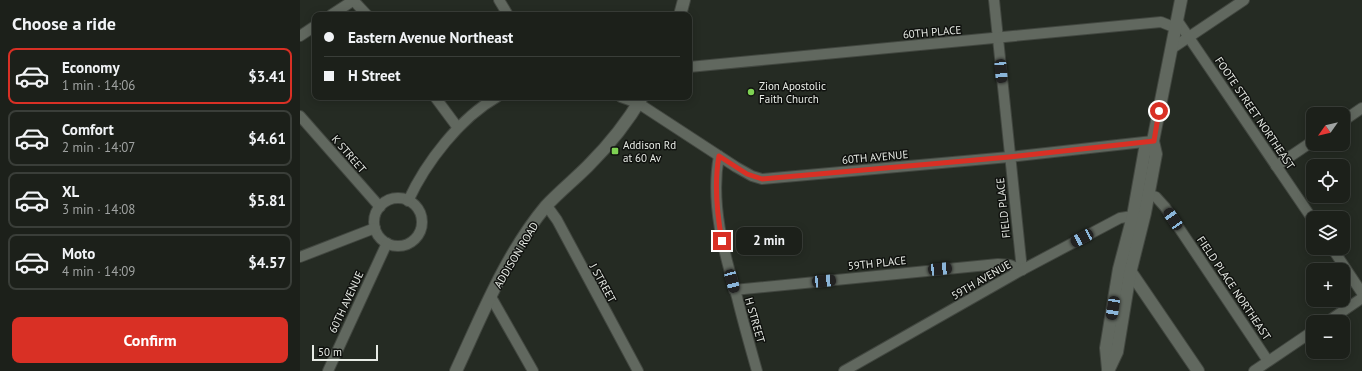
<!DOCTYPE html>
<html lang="en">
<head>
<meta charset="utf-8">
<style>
	body { margin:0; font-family:"PT Sans",sans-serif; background:#292d27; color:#f1f3f6; height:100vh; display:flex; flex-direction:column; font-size:15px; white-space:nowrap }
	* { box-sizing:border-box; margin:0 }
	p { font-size:13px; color:#a0a3a2 }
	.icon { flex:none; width:22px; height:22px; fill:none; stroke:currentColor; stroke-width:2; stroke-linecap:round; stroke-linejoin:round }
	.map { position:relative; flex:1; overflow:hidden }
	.panel { display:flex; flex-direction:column; background:#1c201a; width:300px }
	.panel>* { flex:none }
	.hud { position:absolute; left:12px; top:12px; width:380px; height:88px; border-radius:8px; box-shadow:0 2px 10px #0003,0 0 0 1px #3a3e39; display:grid; align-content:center; height:88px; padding:0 12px; background:#1c201a }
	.needle { width:26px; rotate:236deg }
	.tools { position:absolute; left:1006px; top:107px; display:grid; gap:8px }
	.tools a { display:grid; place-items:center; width:44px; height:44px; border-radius:8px; background:#1c201a; box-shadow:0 2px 10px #0003,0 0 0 1px #3a3e39; font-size:20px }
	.scale { position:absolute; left:12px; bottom:10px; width:66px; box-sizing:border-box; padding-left:4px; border:2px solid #e7ebe5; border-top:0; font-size:11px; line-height:14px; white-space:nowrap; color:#e7ebe5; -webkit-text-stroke:3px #10120f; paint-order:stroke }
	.end { position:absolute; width:18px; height:18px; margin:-9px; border:5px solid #d93025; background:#fff; box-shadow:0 0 0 2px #fff }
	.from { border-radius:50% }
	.bubble { position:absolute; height:28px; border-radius:8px; background:#1c201a; box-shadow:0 2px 10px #0003,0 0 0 1px #3a3e39; font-size:13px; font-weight:700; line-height:28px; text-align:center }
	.car { position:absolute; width:12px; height:24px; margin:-12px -6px; border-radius:5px; box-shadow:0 0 3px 1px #0007; background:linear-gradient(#222 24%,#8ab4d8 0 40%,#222 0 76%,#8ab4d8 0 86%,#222 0) }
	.hud b { display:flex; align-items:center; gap:14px; height:38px; font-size:15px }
	.hud b+b { border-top:1px solid #3a3e39 }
	.hud i { width:10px; height:10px; background:#f1f3f6 }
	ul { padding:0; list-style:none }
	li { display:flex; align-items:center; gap:12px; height:56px; margin:0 8px 6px; padding:0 4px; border:2px solid #3a3e39; border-radius:8px }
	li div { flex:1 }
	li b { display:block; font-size:15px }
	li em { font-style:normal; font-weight:700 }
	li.active { border-color:#d93025 }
	li>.icon { width:36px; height:36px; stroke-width:1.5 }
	h2 { padding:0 12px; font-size:18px; line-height:48px }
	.action { display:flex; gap:8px; margin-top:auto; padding:8px 12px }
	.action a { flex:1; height:46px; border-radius:8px; background:#d93025; color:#fff; font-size:16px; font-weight:700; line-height:46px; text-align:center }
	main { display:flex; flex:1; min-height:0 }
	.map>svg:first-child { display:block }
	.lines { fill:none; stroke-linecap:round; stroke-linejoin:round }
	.street-casing { stroke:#424740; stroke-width:12 }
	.secondary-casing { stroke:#424740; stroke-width:14 }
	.street { stroke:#61685f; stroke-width:10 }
	.secondary { stroke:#61685f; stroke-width:12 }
	.route { stroke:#d93025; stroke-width:5 }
	.poi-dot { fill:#7ed153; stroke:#10120f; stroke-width:1.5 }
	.labels { text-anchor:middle; stroke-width:3; stroke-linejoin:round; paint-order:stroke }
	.street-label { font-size:11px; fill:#e7ebe5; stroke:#10120f }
	.poi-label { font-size:11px; fill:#e7ebe5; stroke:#10120f; text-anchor:start }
</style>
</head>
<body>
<main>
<section class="panel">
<h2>Choose a ride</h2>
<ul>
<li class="active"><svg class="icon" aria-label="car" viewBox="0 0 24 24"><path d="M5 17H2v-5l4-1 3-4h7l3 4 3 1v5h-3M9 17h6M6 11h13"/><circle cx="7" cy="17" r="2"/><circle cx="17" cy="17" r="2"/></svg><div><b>Economy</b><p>1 min · 14:06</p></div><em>$3.41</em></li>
<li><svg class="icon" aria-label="car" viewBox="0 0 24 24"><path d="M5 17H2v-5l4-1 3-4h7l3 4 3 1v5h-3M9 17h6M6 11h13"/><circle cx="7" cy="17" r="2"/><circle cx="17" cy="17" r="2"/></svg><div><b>Comfort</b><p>2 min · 14:07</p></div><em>$4.61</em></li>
<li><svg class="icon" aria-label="car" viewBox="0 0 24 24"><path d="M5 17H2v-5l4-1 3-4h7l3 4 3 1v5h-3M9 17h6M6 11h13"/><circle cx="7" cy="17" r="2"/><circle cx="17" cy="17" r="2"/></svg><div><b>XL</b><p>3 min · 14:08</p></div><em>$5.81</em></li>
<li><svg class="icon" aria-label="car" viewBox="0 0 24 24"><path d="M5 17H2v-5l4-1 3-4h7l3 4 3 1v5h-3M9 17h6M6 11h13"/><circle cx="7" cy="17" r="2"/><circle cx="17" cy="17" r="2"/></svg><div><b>Moto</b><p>4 min · 14:09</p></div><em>$4.57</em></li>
</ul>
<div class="action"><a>Confirm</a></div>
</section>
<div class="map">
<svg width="1062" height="371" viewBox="0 0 1062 371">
	<rect width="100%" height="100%" fill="#252b23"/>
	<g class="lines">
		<defs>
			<g id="street">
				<path d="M 53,0 L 67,15"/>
				<path d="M 199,0 L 208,15"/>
				<path d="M 694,0 L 722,270"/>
				<path d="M 31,15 L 54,0"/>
				<path d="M 877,20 L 1013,220"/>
				<path d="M 0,36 L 15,26"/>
				<path d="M 871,49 L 944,0"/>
				<path d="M 389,67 L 861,22 L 876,28"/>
				<path d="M 135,97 L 158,128"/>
				<path d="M 321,97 L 338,103 L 436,167 L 452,176 L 462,179 L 709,157 L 853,141"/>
				<path d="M 0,116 L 80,207"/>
				<path d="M 1043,121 L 1062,108"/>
				<path d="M 419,156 C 410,203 424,253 437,297 C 443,322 450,346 457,371"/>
				<path d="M 976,166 L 1013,141"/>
				<path d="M 848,194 L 856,197 L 865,207 L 968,361"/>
				<circle cx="98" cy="222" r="24"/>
				<path d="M 108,201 C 126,162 160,118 197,97"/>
				<path d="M 247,206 L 257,220 L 338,371"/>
				<path d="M 1032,248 L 1062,293"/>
				<path d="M 0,257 L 75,228"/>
				<path d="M 434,290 L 698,264 L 710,265 L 722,270"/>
				<path d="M 191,297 L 233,371"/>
				<path d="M 1027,322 L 1062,298"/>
				<path d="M 28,371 L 87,243"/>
				<path d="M 544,371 L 718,272 L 820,218 L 833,216"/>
				<path d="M 954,371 L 1013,331"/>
			</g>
			<g id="secondary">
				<path d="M 380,15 L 384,0"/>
				<path d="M 825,271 L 832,274 L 898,371"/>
				<path d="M 808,369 L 806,348 L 819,269 L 833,216 L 845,149 L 853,141"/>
				<path d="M 156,371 C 182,315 206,254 246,206 C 259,192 274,180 288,166 C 308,146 327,123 342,97"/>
				<path d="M 808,371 L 817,352 L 830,273 L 845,213 L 856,154 L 853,141 L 881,0"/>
			</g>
		</defs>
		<use href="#street" class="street-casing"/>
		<use href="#secondary" class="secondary-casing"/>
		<use href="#street" class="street"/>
		<use href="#secondary" class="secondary"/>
	</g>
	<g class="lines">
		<path class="route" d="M 422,241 C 417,214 414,183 419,156 L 447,174 L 462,179 L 709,157 L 854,141 L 859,111"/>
	</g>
	<g class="poi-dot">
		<circle cx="451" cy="92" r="4"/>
		<rect x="311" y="147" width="8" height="8" rx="2"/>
	</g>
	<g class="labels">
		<g class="street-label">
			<text transform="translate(632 32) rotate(-5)" y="4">60TH PLACE</text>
			<text transform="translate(955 113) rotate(56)" y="4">FOOTE STREET NORTHEAST</text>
			<text transform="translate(49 154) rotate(49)" y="4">K STREET</text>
			<text transform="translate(575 157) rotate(-5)" y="4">60TH AVENUE</text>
			<text transform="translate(703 208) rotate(-96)" y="4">FIELD PLACE</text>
			<text transform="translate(216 255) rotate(-59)" y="4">ADDISON ROAD</text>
			<text transform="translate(577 263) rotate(-6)" y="4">59TH PLACE</text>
			<text transform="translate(681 280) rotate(-30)" y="4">59TH AVENUE</text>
			<text transform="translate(303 283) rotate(61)" y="4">J STREET</text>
			<text transform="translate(934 288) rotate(56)" y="4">FIELD PLACE NORTHEAST</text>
			<text transform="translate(46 302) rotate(-65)" y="4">60TH AVENUE</text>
			<text transform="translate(455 320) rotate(74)" y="4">H STREET</text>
		</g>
		<g class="poi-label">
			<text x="459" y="90">Zion Apostolic<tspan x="459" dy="13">Faith Church</tspan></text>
			<text x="323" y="149">Addison Rd<tspan x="323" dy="13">at 60 Av</tspan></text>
		</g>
	</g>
</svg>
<div class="tools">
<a><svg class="needle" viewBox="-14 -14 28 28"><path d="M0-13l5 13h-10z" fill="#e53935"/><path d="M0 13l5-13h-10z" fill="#a0a3a2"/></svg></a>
<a><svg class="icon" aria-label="locate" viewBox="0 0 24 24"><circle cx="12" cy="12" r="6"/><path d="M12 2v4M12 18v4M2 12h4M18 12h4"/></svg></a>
<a><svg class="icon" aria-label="layers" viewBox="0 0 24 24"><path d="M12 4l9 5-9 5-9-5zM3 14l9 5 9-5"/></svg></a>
<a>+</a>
<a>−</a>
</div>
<div class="scale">50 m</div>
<i class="end from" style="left:859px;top:111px"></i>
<i class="end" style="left:422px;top:241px"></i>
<div class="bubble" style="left:436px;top:227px;width:66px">2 min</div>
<i class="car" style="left:701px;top:71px;rotate:175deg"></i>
<i class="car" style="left:873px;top:219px;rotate:326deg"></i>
<i class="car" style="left:782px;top:238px;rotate:242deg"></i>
<i class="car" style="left:640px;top:269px;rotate:84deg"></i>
<i class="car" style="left:432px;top:281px;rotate:165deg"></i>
<i class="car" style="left:524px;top:281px;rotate:85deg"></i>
<i class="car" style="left:813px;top:308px;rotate:189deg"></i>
<div class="hud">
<b><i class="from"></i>Eastern Avenue Northeast</b>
<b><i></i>H Street</b>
</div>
</div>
</main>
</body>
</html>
